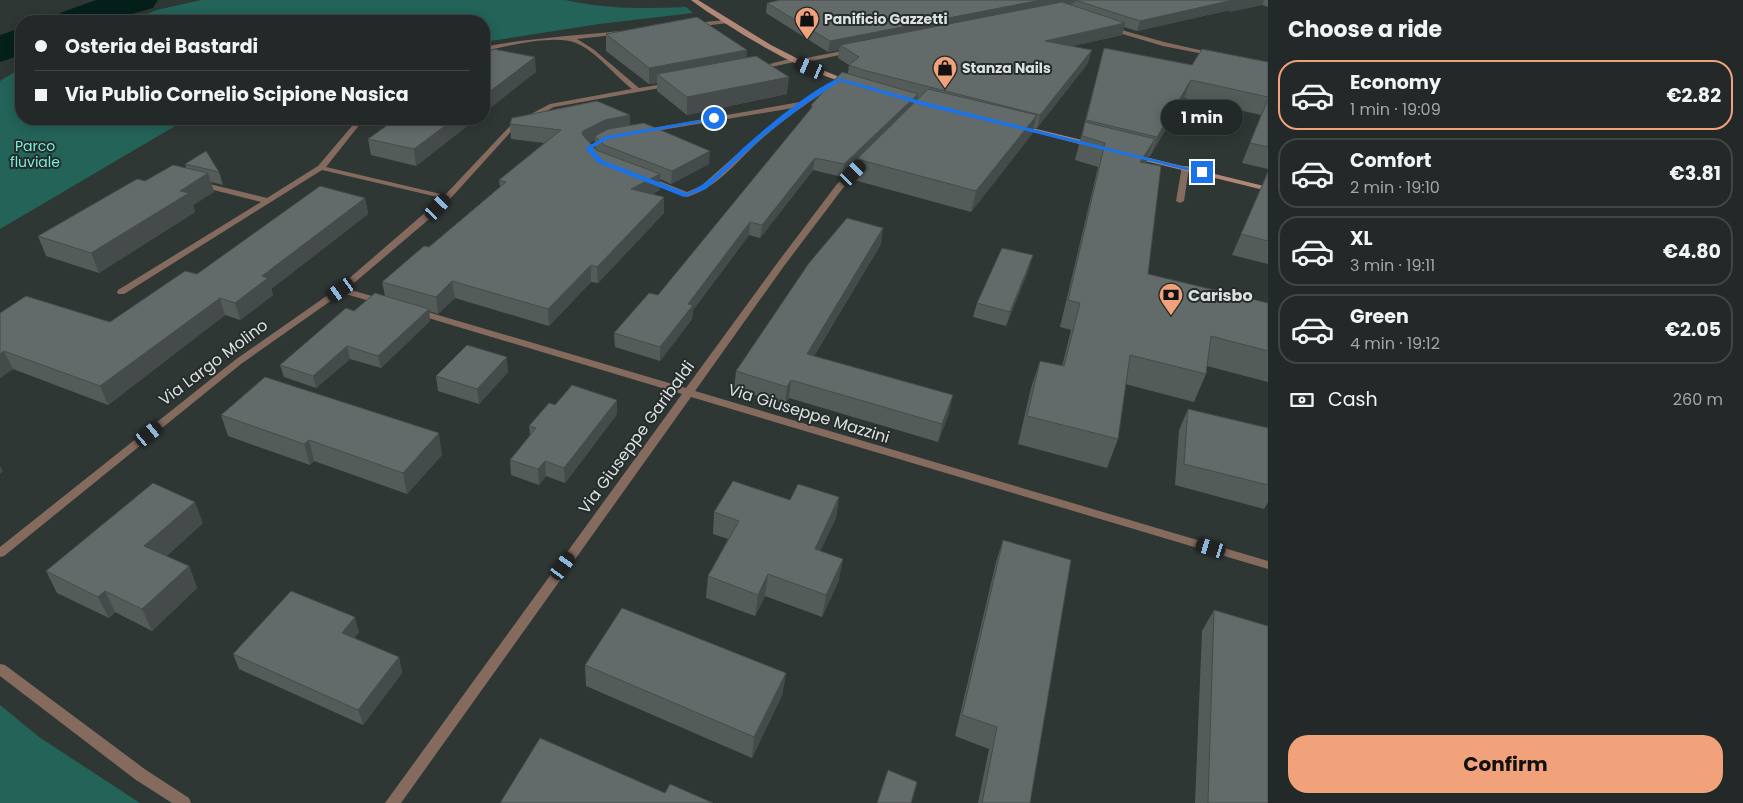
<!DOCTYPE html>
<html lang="en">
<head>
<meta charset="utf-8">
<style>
	body { margin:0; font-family:Poppins,sans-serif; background:#2f3534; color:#f1f3f6; height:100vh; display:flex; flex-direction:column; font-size:19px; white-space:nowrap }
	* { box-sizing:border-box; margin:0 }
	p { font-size:16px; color:#a3a6a8 }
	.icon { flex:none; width:28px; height:28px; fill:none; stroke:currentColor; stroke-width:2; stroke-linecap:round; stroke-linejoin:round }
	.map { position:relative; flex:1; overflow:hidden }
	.panel { display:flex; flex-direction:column; background:#232928; width:475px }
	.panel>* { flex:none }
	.guide { position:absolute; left:15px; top:15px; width:475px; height:110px; border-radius:20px; box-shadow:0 2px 12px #0003,0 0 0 1px #404545; display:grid; align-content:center; height:110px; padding:0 20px; background:#232928 }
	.end { position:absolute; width:22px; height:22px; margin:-11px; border:6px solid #1a73e8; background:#fff; box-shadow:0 0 0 2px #fff }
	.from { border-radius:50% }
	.bubble { position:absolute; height:35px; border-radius:18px; background:#232928; box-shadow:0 2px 12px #0003,0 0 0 1px #404545; font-size:16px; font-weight:700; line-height:35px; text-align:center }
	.car { position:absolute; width:15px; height:30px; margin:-15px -8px; border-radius:6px; box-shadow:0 0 4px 1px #0007; background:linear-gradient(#222 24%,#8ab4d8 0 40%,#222 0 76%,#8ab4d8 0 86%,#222 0) }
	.guide b { display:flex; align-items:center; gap:18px; height:48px; font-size:19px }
	.guide b+b { border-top:1px solid #404545 }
	.guide i { width:12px; height:12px; background:#f1f3f6 }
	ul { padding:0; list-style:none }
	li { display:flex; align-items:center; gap:15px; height:70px; margin:0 10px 8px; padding:0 10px; border:2px solid #404545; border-radius:20px }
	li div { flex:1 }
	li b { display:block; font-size:19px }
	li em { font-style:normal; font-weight:700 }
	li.on { border-color:#f1a27b }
	li>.icon { width:45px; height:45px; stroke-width:1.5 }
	h2 { padding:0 20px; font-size:22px; line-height:60px }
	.pay { display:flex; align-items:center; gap:12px; height:55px; padding:0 20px; font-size:19px }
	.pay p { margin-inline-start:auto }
	.button { display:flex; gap:10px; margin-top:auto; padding:10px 20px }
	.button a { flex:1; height:58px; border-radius:20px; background:#f1a27b; color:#111; font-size:20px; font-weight:700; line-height:58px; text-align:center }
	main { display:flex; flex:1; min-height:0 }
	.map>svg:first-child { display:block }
	.green { fill:#236358 }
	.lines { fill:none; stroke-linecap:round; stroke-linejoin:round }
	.river { fill:#05201b; fill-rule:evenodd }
	.lane { fill:#856b5e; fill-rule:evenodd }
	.street { fill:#856b5e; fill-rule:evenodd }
	.secondary { fill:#b18875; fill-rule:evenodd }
	.wall { fill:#545c5a; fill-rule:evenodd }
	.shaded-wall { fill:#454b4a }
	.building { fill:#626b69; stroke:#454b4a }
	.route { fill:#1a73e8 }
	.labels { text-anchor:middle; stroke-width:4; stroke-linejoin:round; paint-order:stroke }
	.far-poi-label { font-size:14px; font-weight:bold; fill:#dce1e0; stroke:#252c2b; text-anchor:start }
	.far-park-label { font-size:14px; fill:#77f1db; stroke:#252c2b }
	.poi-label { font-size:16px; font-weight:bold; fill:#dce1e0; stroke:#252c2b; text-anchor:start }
	.street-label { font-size:16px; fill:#dce1e0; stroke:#252c2b }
</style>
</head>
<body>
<main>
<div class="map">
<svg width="1268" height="803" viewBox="0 0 1268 803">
	<rect width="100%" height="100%" fill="#2f3735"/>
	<g class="green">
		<path d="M 201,0 L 565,0 C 605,9 645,9 686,7 L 693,13 L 599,24 L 484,42 L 484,21 L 129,21 L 157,10 Z"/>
		<path d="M 21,68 L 21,119 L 187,119 L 0,229 L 0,81 Z"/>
		<path d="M 0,705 L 39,737 L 140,803 L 0,803 Z"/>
	</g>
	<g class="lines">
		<g class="river">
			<path d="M 96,0 L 158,0 L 153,8 L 107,21 L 54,21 L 60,13 Z"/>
			<path d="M 21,28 L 21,55 L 0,62 L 0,35 Z"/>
		</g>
		<path class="lane" d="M 1182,166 L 1188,166 L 1189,168 L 1184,201 L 1180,203 L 1176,201 Z"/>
		<g class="street">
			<path d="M 726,20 L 729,22 L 728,23 L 694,27 L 691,25 L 694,23 Z"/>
			<path d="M 1111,27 L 1164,42 L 1217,54 L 1214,56 L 1163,46 L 1109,30 L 1109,28 Z"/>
			<path d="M 620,31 L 622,32 L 622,34 L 577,39 L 593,49 L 639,88 L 669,83 L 672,85 L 671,86 L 554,107 L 516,126 L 441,209 L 347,289 L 383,299 L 384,301 L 383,303 L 380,304 L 342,293 L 241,364 L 4,556 L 0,557 L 0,547 L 235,360 L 338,288 L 442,198 L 322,170 L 124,294 L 118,294 L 117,292 L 118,290 L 261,202 L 198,186 L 198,182 L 201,182 L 267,198 L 318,166 L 358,119 L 364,119 L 326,167 L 445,195 L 512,124 L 550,104 L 632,89 C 615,76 596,51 576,43 C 555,34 507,46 484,51 L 484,47 C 529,38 574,36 620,31 Z"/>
			<path d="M 852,49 L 855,51 L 854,52 L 797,64 L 794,62 L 757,70 L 754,68 L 793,58 L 796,60 Z"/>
			<path d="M 839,78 L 842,80 L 841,81 C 815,98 789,115 765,136 C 741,156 719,188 687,197 L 645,180 L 646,178 L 652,178 L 687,192 L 701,186 L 761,133 L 793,108 L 644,133 L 642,132 L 642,130 L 800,102 Z"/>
			<path d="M 861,160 L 868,162 L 843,188 L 784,266 L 695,391 L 1268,561 L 1268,569 L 691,397 L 401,803 L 385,803 L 682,394 L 415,314 L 413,312 L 415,310 L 421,310 L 686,388 L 778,262 L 837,184 Z"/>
			<path d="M 0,664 L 5,665 L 146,770 L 189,798 L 191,803 L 172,803 L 136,780 L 0,676 Z"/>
		</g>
		<g class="secondary">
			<path d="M 691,0 L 698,0 L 771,45 L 810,65 L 852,82 L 849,84 C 804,71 762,47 723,22 C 713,15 701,8 691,0 Z"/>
			<path d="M 1020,125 L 1094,143 L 1095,145 L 1091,147 L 1018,128 L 1017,127 Z"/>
			<path d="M 1133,154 L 1268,187 L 1268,191 L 1133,158 Z"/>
		</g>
	</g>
	<g class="wall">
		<path d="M 780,0 L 1268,0 L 1268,7 L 1262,5 L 1229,12 L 1230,10 L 1137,31 L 1124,27 L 1122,35 L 1072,46 L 1088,63 L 1037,128 L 1034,128 L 1032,134 L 971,212 L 854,180 L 856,163 L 842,177 L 813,170 L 760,238 L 749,235 L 693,310 L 692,319 L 660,361 L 615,347 L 614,333 L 658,295 L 811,109 L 811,105 L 848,73 L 849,65 L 838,58 L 839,50 L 828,52 L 766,13 L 767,3 Z"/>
		<path d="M 606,34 L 747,58 L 787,94 L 687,115 L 657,91 L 657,83 L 649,84 L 606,51 Z"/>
		<path d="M 1104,48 L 1192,65 L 1268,62 L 1268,169 L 1242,163 L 1261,115 L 1184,98 L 1150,156 L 1149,156 L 1146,163 L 1148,274 L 1268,303 L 1268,382 L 1207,366 L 1206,374 L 1194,402 L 1125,384 L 1118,439 L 1107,468 L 1018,444 L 1031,388 L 1040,361 L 1062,366 L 1071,330 L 1060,327 L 1098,167 L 1075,160 Z"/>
		<path d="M 396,119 L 476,119 L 416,166 L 371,155 L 368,139 Z"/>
		<path d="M 510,124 L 630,126 L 709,164 L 671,184 L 660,179 L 660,190 L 652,194 L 664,197 L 664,213 L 598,283 L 591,282 L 549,326 L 455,298 L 438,314 L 429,311 L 430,321 L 381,368 L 350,359 L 316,388 L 284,377 L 280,365 L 354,311 L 385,296 L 382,282 L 429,247 L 500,187 L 499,180 L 544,143 L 511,139 ZM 595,140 L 595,149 L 590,143 Z"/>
		<path d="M 185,164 L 219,172 L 223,185 L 211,182 L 214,192 L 193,205 L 195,212 L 99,273 L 46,256 L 38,236 L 145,181 L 186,168 Z"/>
		<path d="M 1268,172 L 1268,264 L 1232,255 Z"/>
		<path d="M 365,198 L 368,214 L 271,289 L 273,295 L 240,320 L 225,315 L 108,405 L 13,369 L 0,378 L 0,313 L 110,322 L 197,274 Z"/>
		<path d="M 881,244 L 814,356 L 949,413 L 938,442 L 789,398 L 785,404 L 734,389 L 736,371 Z"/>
		<path d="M 1029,269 L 1006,326 L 973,317 L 977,303 Z"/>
		<path d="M 508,372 L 479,404 L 438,391 L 436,376 Z"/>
		<path d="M 617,400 L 617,414 L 565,483 L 546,476 L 539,485 L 511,475 L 510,460 L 530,436 L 529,426 L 555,405 Z"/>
		<path d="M 1188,409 L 1268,428 L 1268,502 L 1264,509 L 1175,485 L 1179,430 Z"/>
		<path d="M 221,415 L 442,455 L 407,494 L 314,461 L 310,465 L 228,436 Z"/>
		<path d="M 839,497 L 836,518 L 820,551 L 839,580 L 822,617 L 765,596 L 755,616 L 706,598 L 708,576 L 728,539 L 713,534 L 714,512 L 790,500 Z"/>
		<path d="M 203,523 L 166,556 L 189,566 L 197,588 L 152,631 L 115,612 L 109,618 L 57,593 L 46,571 Z"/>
		<path d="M 1003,540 L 1030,803 L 978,803 L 989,749 L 955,736 L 996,562 Z"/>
		<path d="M 1214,610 L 1268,803 L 1195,803 L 1202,631 Z"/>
		<path d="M 359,632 L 354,638 L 399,657 L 402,673 L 363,725 L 239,669 L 233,654 Z"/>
		<path d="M 585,665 L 786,673 L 782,695 L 752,758 L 586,686 Z"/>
	</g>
	<g class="shaded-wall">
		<path d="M 1041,0 L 1091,0 L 1075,0 L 1075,3 L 845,48 L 840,45 L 839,50 L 828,52 L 830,41 Z"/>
		<path d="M 1233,0 L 1264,0 L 1262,5 L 1229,12 L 1230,10 L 1137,31 L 1140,21 Z"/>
		<path d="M 1125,23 L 1122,35 L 1042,53 L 1045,41 Z"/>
		<path d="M 747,50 L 746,66 L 657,74 L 657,83 L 649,84 L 649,68 Z"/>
		<path d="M 1092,50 L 1088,63 L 1037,128 L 1040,115 Z"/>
		<path d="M 535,57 L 536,72 L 484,113 L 484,96 Z"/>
		<path d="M 789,77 L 787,94 L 687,115 L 687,97 Z"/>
		<path d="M 1191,80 L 1184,98 L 1150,156 L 1157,137 Z"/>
		<path d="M 918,94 L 916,105 L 857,159 L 856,163 L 842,177 L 844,164 Z"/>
		<path d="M 630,115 L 630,130 L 595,136 L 595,140 L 583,146 L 583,131 L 605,120 Z"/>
		<path d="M 1037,115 L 1032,134 L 971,212 L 976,191 Z"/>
		<path d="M 454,119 L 476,119 L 416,166 L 414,149 Z"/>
		<path d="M 1155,139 L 1146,163 L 1132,187 L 1140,162 Z"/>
		<path d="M 710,151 L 709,164 L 671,184 L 672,171 Z"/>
		<path d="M 815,158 L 813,170 L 760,238 L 762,225 Z"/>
		<path d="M 208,173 L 214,192 L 193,205 L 195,212 L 99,273 L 91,253 L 180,191 Z"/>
		<path d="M 660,174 L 660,190 L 631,205 L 631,189 Z"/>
		<path d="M 664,197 L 664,213 L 598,283 L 597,267 Z"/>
		<path d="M 365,198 L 368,214 L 271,289 L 273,295 L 240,320 L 235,303 L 262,276 Z"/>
		<path d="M 750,222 L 749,235 L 693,310 L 692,319 L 660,361 L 660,347 L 688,304 Z"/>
		<path d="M 883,228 L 881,244 L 805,371 L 807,354 Z"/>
		<path d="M 1033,255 L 1029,269 L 1006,326 L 1010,312 Z"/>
		<path d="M 591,265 L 591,282 L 549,326 L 548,309 Z"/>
		<path d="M 452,281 L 455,298 L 438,314 L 436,297 Z"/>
		<path d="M 220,298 L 225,315 L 108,405 L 100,386 Z"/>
		<path d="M 429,309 L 430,321 L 381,368 L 378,356 Z"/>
		<path d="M 347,346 L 350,359 L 316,388 L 313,376 Z"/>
		<path d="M 4,351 L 13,369 L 0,378 L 0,354 Z"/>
		<path d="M 507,357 L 508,372 L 479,404 L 477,389 Z"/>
		<path d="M 791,380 L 789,398 L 785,404 L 787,387 Z"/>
		<path d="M 953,395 L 949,413 L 938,442 L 942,424 Z"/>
		<path d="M 617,400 L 617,414 L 565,483 L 564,468 Z"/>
		<path d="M 439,433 L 442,455 L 407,494 L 403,473 Z"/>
		<path d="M 309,440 L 314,461 L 310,465 L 304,444 Z"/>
		<path d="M 545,461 L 546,476 L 539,485 L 538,469 Z"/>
		<path d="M 0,466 L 3,471 L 0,474 Z"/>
		<path d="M 839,497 L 836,518 L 811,571 L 815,549 Z"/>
		<path d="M 195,502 L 203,523 L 154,568 L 144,546 Z"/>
		<path d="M 843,559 L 839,580 L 822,617 L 826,595 Z"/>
		<path d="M 189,566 L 197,588 L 152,631 L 142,609 Z"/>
		<path d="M 768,574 L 765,596 L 755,616 L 758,595 Z"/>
		<path d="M 105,591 L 115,612 L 109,618 L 98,597 Z"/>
		<path d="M 355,617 L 359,632 L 346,648 L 342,633 Z"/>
		<path d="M 399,657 L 402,673 L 363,725 L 358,710 Z"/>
		<path d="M 786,673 L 782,695 L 752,758 L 754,737 Z"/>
	</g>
	<g class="building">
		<path d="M 780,0 L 1041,0 L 830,41 L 767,3 Z"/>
		<path d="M 1075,0 L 1233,0 L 1140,21 Z"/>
		<path d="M 1062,2 L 1125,23 L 1045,41 L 1092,50 L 1040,115 L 863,70 L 849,65 L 859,57 L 840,45 Z"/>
		<path d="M 697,17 L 747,50 L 649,68 L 606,34 Z"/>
		<path d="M 1104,48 L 1192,65 L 1202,49 L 1268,62 L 1268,97 L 1191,80 L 1157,137 L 1086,120 Z"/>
		<path d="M 493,49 L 535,57 L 484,96 L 484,56 Z"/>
		<path d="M 756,56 L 789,77 L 687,97 L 657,74 Z"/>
		<path d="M 842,72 L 918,94 L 844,164 L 815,158 L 762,225 L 750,222 L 688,304 L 693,305 L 660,347 L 614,333 L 649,293 L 658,295 L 813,106 L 811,105 Z"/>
		<path d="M 928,89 L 1037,115 L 976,191 L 857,159 Z"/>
		<path d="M 1268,99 L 1268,147 L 1250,143 Z"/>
		<path d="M 597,101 L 630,115 L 605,120 L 583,131 L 582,134 L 596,150 L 660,174 L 631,189 L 664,197 L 597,267 L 591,265 L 548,309 L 452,281 L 436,297 L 382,282 L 424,246 L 429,247 L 506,182 L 499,180 L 561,130 L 510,124 L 512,118 Z"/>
		<path d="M 396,119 L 454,119 L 414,149 L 368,139 Z"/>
		<path d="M 1085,122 L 1155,139 L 1140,162 L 1161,166 L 1148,274 L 1268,303 L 1268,351 L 1211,336 L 1206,374 L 1130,355 L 1118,439 L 1027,416 L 1040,361 L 1064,366 L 1080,303 L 1068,300 L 1105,143 L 1082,136 Z"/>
		<path d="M 644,123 L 710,151 L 672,171 L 604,145 L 595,136 L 608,129 Z"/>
		<path d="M 206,151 L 219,172 L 185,164 Z"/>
		<path d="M 173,165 L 208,173 L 180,191 L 189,193 L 91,253 L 38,236 L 137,179 L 145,181 Z"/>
		<path d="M 1268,172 L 1268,241 L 1241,234 Z"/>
		<path d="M 320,186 L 365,198 L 262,276 L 268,278 L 235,303 L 220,298 L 100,386 L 4,351 L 0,354 L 0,313 L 26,296 L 110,322 L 185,271 L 197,274 Z"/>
		<path d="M 847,218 L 883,228 L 807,354 L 953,395 L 942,424 L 791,380 L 787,387 L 736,371 L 809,263 Z"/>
		<path d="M 1002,248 L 1033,255 L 1010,312 L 977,303 Z"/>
		<path d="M 375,293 L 429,309 L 378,356 L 347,346 L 313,376 L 280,365 L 346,308 L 354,311 Z"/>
		<path d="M 467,345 L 507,357 L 477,389 L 436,376 Z"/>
		<path d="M 265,377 L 439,433 L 403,473 L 309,440 L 304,444 L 221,415 Z"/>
		<path d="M 572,385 L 617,400 L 564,468 L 545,461 L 538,469 L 510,460 L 536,428 L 529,426 L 549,403 L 555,405 Z"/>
		<path d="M 1188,409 L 1268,428 L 1268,485 L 1184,464 Z"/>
		<path d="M 733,481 L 790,500 L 798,484 L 839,497 L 815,549 L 843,559 L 826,595 L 768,574 L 758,595 L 708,576 L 739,521 L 714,512 Z"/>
		<path d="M 153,483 L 195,502 L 144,546 L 189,566 L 142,609 L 105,591 L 98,597 L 46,571 Z"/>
		<path d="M 1003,540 L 1071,560 L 1030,803 L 982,803 L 997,727 L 962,715 Z"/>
		<path d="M 291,591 L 355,617 L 342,633 L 399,657 L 358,710 L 233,654 Z"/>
		<path d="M 622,608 L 786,673 L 754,737 L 585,665 Z"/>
		<path d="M 1214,610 L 1268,626 L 1268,803 L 1208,803 Z"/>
		<path d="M 540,738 L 665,793 L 670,784 L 713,803 L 500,803 Z"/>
		<path d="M 888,770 L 917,782 L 911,803 L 877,803 Z"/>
	</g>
	<path class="route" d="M 839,78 L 925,102 L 1205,172 L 1202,174 L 921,105 L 840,81 L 804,105 L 765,135 L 706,189 L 684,197 L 598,163 L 585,148 L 606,136 L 716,117 L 714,120 L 608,139 L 592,148 L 602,160 L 687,193 C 709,184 726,165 743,148 C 768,126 809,91 839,78 Z"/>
	<defs>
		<symbol id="shop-pin" viewBox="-11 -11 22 30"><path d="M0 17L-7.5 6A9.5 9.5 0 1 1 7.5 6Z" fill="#f1a27b" stroke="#252c2b"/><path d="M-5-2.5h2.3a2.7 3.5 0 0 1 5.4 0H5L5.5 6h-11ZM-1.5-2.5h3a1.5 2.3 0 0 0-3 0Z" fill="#111"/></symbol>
		<symbol id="bank-pin" viewBox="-11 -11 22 30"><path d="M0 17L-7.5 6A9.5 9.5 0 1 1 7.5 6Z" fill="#f1a27b" stroke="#252c2b"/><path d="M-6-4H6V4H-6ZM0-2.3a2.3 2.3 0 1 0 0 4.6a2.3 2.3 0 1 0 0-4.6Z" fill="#111"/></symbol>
	</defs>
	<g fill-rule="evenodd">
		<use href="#shop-pin" x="793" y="5" width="28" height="38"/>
		<use href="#shop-pin" x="931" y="54" width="28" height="38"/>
		<use href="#bank-pin" x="1157" y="281" width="28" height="38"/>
	</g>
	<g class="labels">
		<g class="far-poi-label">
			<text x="824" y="24">Panificio Gazzetti</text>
			<text x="962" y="73">Stanza Nails</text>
		</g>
		<g class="far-park-label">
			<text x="35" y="151">Parco<tspan x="35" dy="16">fluviale</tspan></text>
		</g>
		<g class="poi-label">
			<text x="1188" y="301">Carisbo</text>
		</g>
		<g class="street-label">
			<text transform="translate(213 362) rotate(-37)" y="6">Via Largo Molino</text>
			<text transform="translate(809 413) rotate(17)" y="6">Via Giuseppe Mazzini</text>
			<text transform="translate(636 437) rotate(-54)" y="6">Via Giuseppe Garibaldi</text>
		</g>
	</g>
</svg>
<i class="end from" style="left:714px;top:118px"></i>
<i class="end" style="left:1202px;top:172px"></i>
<div class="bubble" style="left:1161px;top:100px;width:82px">1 min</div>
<i class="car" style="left:810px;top:68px;rotate:293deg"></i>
<i class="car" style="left:853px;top:173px;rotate:45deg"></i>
<i class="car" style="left:438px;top:207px;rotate:43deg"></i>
<i class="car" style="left:341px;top:290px;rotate:235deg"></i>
<i class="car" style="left:149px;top:434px;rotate:51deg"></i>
<i class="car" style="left:1211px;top:548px;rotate:287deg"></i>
<i class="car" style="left:563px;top:566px;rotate:36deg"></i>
<div class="guide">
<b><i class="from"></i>Osteria dei Bastardi</b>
<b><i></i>Via Publio Cornelio Scipione Nasica</b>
</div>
</div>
<section class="panel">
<h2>Choose a ride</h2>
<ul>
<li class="on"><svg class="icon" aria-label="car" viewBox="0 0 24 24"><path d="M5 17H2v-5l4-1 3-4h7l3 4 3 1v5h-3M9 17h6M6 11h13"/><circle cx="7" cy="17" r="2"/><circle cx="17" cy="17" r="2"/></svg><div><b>Economy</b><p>1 min · 19:09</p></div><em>€2.82</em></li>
<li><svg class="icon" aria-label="car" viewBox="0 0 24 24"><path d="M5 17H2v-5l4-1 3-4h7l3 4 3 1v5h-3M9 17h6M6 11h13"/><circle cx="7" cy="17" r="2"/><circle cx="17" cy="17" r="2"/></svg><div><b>Comfort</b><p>2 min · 19:10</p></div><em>€3.81</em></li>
<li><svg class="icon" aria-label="car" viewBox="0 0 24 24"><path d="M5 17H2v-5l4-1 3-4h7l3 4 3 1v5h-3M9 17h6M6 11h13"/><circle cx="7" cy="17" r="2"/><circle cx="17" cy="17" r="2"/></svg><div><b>XL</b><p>3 min · 19:11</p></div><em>€4.80</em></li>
<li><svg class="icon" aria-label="car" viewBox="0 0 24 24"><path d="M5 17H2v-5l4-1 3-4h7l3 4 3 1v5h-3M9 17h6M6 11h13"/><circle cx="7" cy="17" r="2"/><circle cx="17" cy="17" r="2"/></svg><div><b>Green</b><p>4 min · 19:12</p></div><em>€2.05</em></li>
</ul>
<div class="pay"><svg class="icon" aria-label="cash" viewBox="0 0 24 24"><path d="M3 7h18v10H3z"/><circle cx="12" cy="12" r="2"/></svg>Cash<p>260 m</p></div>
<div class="button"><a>Confirm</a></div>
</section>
</main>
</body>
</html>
